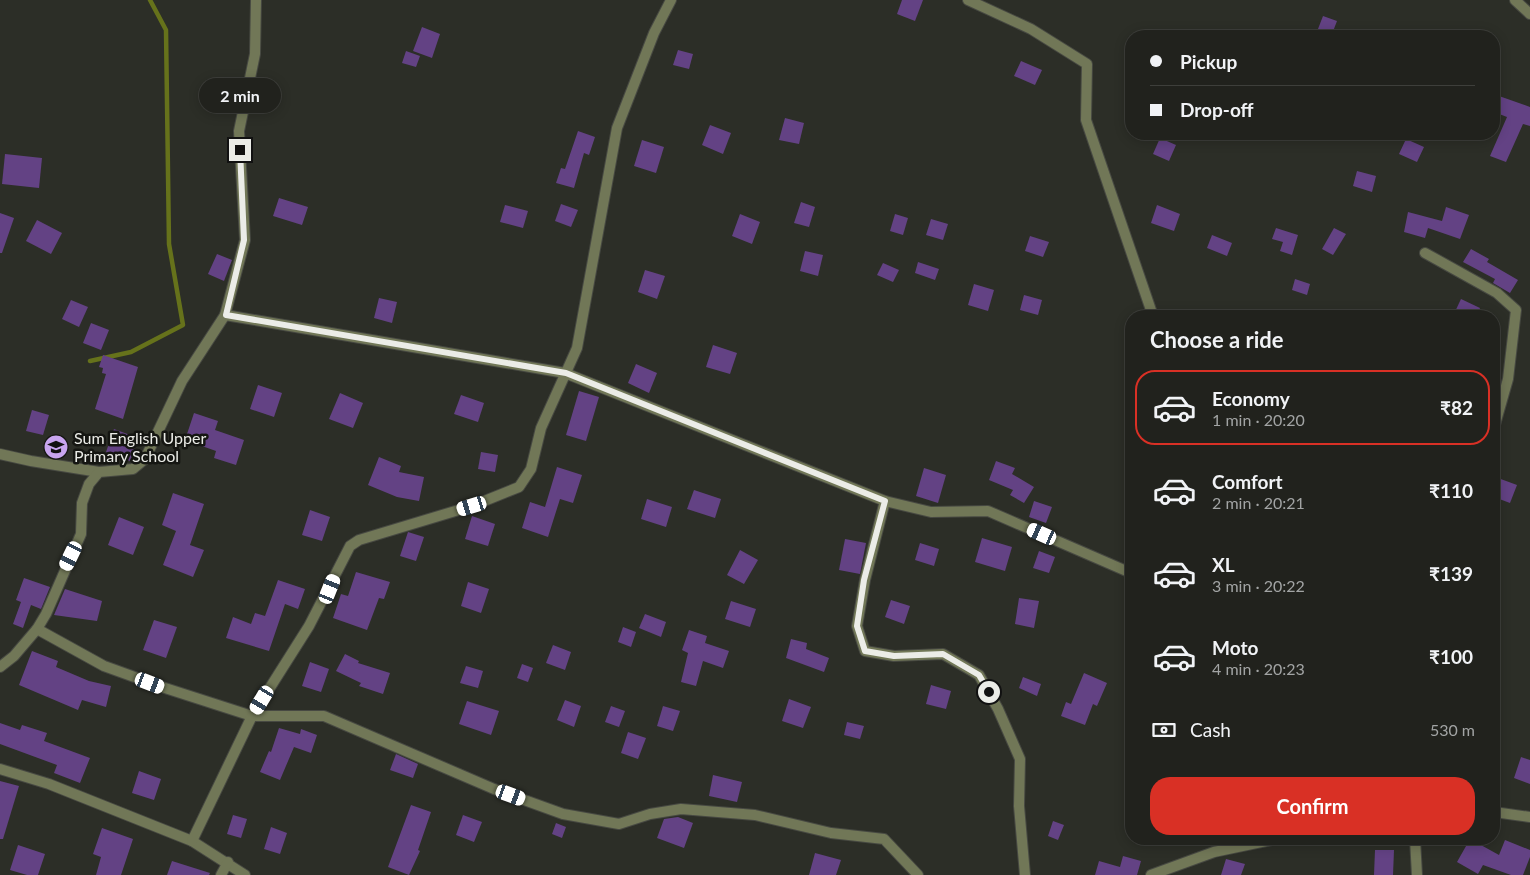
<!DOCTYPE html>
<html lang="en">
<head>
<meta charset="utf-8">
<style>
	body { margin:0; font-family:Lato,sans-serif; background:#2d2f2a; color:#f1f3f6; height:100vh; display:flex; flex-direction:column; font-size:19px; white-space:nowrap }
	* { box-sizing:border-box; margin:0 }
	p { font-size:16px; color:#a2a4a4 }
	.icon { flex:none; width:28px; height:28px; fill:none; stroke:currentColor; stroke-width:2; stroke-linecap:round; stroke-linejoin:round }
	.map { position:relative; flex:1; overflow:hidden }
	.panel { position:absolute; left:1125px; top:310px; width:375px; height:535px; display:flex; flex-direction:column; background:#21221d; border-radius:20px; box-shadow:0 2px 12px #0003,0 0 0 1px #3e3f3b }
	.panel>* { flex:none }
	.hud { position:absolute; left:1125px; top:30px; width:375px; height:110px; border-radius:20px; box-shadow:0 2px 12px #0003,0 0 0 1px #3e3f3b; display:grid; align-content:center; height:110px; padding:0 25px; background:#21221d }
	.end { position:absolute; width:22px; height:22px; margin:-11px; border:6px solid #ebece7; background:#111; box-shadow:0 0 0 2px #111 }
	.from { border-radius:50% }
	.bubble { position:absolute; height:35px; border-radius:18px; background:#21221d; box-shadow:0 2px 12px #0003,0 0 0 1px #3e3f3b; font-size:16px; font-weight:700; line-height:35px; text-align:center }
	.car { position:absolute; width:15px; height:30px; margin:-15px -8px; border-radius:6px; box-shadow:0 0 4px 1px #0007; background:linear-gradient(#fff 24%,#345 0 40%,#fff 0 76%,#345 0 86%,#fff 0) }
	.hud b { display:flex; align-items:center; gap:18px; height:48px; font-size:19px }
	.hud b+b { border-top:1px solid #3e3f3b }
	.hud i { width:12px; height:12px; background:#f1f3f6 }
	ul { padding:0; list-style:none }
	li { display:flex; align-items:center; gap:15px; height:75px; margin:0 10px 8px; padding:0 15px; border:2px solid transparent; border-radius:20px }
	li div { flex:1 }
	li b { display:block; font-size:19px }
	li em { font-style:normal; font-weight:700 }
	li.selected { border-color:#d93025 }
	li>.icon { width:45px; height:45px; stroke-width:1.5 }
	h2 { padding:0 25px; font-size:22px; line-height:60px }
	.pay { display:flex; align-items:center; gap:12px; height:55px; padding:0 25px; font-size:19px }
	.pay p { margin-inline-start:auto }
	.button { display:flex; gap:10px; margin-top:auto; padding:10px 25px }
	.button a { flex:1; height:58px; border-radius:20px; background:#d93025; color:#fff; font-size:20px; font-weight:700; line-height:58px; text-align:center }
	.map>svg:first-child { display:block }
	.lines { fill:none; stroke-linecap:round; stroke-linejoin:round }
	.stream { stroke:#66721b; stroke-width:4.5 }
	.building { fill:#634284 }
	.street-casing { stroke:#474942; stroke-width:12 }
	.street { stroke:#717757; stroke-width:10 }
	.route { stroke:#ebece7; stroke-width:6 }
	.labels { text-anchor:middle; stroke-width:5; stroke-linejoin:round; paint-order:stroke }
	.poi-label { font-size:16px; fill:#ebece7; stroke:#151612; text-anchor:start }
</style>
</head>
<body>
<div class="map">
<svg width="1530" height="875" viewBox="0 0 1530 875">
	<rect width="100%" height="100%" fill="#2c2e27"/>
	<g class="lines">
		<path class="stream" d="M 90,361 L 131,352 L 183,325 L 169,244 L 166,30 L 150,0"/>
	</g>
	<g class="building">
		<path d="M 902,0 L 923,0 L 915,21 L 897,14 Z"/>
		<path d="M 1323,16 L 1337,21 L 1332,34 L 1318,29 Z"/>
		<path d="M 422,27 L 440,34 L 432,58 L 413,51 Z"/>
		<path d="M 678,50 L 693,54 L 689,69 L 673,65 Z"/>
		<path d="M 406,51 L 420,56 L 416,67 L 402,63 Z"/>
		<path d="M 1021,61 L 1042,70 L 1035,85 L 1014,76 Z"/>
		<path d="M 1499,96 L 1530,107 L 1530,126 L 1523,124 L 1506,162 L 1490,156 L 1507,117 L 1494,112 Z"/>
		<path d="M 785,118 L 804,123 L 799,144 L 779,140 Z"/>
		<path d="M 710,125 L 731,133 L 723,154 L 702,145 Z"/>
		<path d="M 578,131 L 595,137 L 589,155 L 584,153 L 574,188 L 556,183 L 561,168 L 565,169 Z"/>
		<path d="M 1160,138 L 1176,145 L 1169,161 L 1153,154 Z"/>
		<path d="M 1406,139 L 1424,147 L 1417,162 L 1399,154 Z"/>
		<path d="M 642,140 L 664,147 L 656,173 L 634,166 Z"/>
		<path d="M 5,154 L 42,158 L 39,188 L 2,184 Z"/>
		<path d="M 1357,171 L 1376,176 L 1372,192 L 1353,186 Z"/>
		<path d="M 279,198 L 308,207 L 302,225 L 273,216 Z"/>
		<path d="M 801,202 L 815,207 L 809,227 L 794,223 Z"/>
		<path d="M 561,204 L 578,210 L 571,227 L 555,221 Z"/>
		<path d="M 505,205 L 528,211 L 523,228 L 500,222 Z"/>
		<path d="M 1157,205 L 1180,214 L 1174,231 L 1151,223 Z"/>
		<path d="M 1446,207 L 1469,215 L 1460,239 L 1428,228 L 1425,238 L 1404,232 L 1408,212 L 1442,221 Z"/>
		<path d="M 0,213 L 14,218 L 2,253 L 0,253 Z"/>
		<path d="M 740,214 L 760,222 L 752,244 L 732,236 Z"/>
		<path d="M 895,214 L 908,218 L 903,235 L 890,231 Z"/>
		<path d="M 931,219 L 948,224 L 943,240 L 926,235 Z"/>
		<path d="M 37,220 L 62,233 L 51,254 L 26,241 Z"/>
		<path d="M 1276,228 L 1298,235 L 1292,255 L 1280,251 L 1283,242 L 1272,239 Z"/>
		<path d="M 1334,228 L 1346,234 L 1333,255 L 1322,249 Z"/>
		<path d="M 1212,235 L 1232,243 L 1227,256 L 1207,248 Z"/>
		<path d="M 1030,236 L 1049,242 L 1043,257 L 1025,251 Z"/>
		<path d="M 1471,249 L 1489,259 L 1487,262 L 1518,280 L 1510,293 L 1493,283 L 1495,279 L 1463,262 Z"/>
		<path d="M 805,251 L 823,255 L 818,276 L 800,271 Z"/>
		<path d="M 217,254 L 232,260 L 224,281 L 208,274 Z"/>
		<path d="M 918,262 L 939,269 L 935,280 L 915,273 Z"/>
		<path d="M 883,263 L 899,270 L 893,282 L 877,275 Z"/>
		<path d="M 645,270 L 665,276 L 657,299 L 638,292 Z"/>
		<path d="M 1295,279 L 1310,284 L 1307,295 L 1292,290 Z"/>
		<path d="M 974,284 L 994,290 L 988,311 L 968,305 Z"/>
		<path d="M 1024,295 L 1042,300 L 1038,315 L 1020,310 Z"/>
		<path d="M 379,298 L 397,302 L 392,323 L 374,318 Z"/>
		<path d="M 1461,299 L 1480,308 L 1477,316 L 1453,316 Z"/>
		<path d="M 71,300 L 88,307 L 79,327 L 62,319 Z"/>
		<path d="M 91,323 L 109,330 L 101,350 L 83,343 Z"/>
		<path d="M 713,345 L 737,353 L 730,374 L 706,367 Z"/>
		<path d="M 103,355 L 138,367 L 123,419 L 95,409 L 106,374 L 102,373 L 103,368 L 99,367 Z"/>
		<path d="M 636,364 L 657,373 L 649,393 L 628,383 Z"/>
		<path d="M 258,385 L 282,393 L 274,417 L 250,409 Z"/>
		<path d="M 579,391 L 599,397 L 586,441 L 566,435 Z"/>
		<path d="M 340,393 L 363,403 L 353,428 L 329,419 Z"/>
		<path d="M 461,395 L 484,403 L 478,422 L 454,414 Z"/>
		<path d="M 32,410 L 49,415 L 43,435 L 26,431 Z"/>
		<path d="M 194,413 L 218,421 L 215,430 L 244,440 L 236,465 L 214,458 L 216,451 L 185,440 Z"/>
		<path d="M 114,429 L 138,438 L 130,461 L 106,452 Z"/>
		<path d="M 481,452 L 498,455 L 495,472 L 478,469 Z"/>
		<path d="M 379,457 L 401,466 L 399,472 L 424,477 L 419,501 L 397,497 L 368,485 Z"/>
		<path d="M 996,461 L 1015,468 L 1012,474 L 1034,487 L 1024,503 L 1010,495 L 1013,490 L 989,480 Z"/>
		<path d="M 557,467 L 582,475 L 573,503 L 560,499 L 548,537 L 522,528 L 530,502 L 545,507 Z"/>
		<path d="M 924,468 L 946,475 L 938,503 L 916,496 Z"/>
		<path d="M 1498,478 L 1517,485 L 1510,503 L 1494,497 L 1494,489 Z"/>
		<path d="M 694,490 L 721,499 L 715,518 L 687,509 Z"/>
		<path d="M 173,493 L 204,504 L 190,545 L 204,550 L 193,577 L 163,565 L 176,531 L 162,525 Z"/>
		<path d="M 647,499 L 672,507 L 666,527 L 641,519 Z"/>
		<path d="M 1034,501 L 1052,507 L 1046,523 L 1029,517 Z"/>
		<path d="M 310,510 L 330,517 L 322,541 L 302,535 Z"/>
		<path d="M 472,516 L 495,524 L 488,546 L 465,539 Z"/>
		<path d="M 119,517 L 144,527 L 133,555 L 108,545 Z"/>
		<path d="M 408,532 L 424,537 L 416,561 L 400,556 Z"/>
		<path d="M 982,538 L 1012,547 L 1005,571 L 975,562 Z"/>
		<path d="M 845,539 L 866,543 L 860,574 L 839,570 Z"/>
		<path d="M 920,543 L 939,549 L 934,566 L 915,560 Z"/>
		<path d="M 740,550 L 758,560 L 744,584 L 727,575 Z"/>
		<path d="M 1039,551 L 1055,557 L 1049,573 L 1033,568 Z"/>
		<path d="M 356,572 L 390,582 L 384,599 L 379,598 L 367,630 L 333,618 L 341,594 L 348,596 Z"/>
		<path d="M 24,578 L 50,587 L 41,609 L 31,605 L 23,628 L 13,624 L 21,602 L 16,600 Z"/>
		<path d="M 278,580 L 305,589 L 298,609 L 285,604 L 269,651 L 226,638 L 233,617 L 251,624 L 255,613 L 265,616 Z"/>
		<path d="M 468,582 L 489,589 L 481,613 L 461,606 Z"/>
		<path d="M 65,589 L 102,601 L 97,621 L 54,615 Z"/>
		<path d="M 1019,598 L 1039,601 L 1034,628 L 1015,624 Z"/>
		<path d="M 891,600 L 910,606 L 904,624 L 885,617 Z"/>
		<path d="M 731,601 L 756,609 L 750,627 L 725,619 Z"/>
		<path d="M 645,614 L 666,622 L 661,637 L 639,628 Z"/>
		<path d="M 154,620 L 177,627 L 166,658 L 143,650 Z"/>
		<path d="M 623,627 L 636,632 L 631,647 L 618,642 Z"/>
		<path d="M 689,630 L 707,636 L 705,643 L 729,651 L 723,668 L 703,661 L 696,686 L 681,682 L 688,653 L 682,650 Z"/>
		<path d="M 791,639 L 807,643 L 806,649 L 829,658 L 824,672 L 786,658 Z"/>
		<path d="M 553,645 L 571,652 L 565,670 L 546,663 Z"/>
		<path d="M 32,651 L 58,661 L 56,667 L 89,681 L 111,686 L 106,707 L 82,700 L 78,710 L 19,685 Z"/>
		<path d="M 345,654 L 359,661 L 358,663 L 390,673 L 383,694 L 359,686 L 361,683 L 336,671 Z"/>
		<path d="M 310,662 L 329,669 L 321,692 L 302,686 Z"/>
		<path d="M 522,664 L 533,668 L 528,682 L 517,678 Z"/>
		<path d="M 466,666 L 483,671 L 478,688 L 460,683 Z"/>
		<path d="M 1084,673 L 1107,683 L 1097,706 L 1093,704 L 1085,725 L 1061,716 L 1066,702 L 1071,704 Z"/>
		<path d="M 1023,677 L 1041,684 L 1037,696 L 1019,688 Z"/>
		<path d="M 931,685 L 951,691 L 946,709 L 926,704 Z"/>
		<path d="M 789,699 L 811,707 L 803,728 L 782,721 Z"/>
		<path d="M 565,700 L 581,706 L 574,727 L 557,720 Z"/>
		<path d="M 467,701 L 499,711 L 491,735 L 459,724 Z"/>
		<path d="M 611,706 L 625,711 L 619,727 L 605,722 Z"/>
		<path d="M 663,706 L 680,711 L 673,731 L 657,726 Z"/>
		<path d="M 847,722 L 864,726 L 860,739 L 844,735 Z"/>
		<path d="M 0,723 L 20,730 L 22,725 L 47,733 L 44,741 L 90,758 L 80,783 L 54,773 L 57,765 L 0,744 Z"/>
		<path d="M 279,728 L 300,734 L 301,729 L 317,735 L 311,753 L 294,747 L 280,780 L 260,772 L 269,751 L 271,752 Z"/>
		<path d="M 628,732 L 646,738 L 638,759 L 621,753 Z"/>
		<path d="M 396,754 L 418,764 L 413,778 L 390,770 Z"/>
		<path d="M 1521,757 L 1530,760 L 1530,784 L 1514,778 Z"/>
		<path d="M 139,771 L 161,779 L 154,800 L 132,793 Z"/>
		<path d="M 713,775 L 742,782 L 737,802 L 709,796 Z"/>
		<path d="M 0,781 L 19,786 L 3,839 L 0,839 Z"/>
		<path d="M 411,805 L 431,812 L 418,850 L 420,851 L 409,875 L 388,867 Z"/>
		<path d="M 233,815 L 247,819 L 241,838 L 227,834 Z"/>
		<path d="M 463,815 L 482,822 L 474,842 L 456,835 Z"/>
		<path d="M 678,817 L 693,823 L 684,848 L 657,838 L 664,819 Z"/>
		<path d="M 1053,821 L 1064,825 L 1058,840 L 1048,836 Z"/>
		<path d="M 556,823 L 566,827 L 562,838 L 552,834 Z"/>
		<path d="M 271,827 L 287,833 L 280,854 L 264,849 Z"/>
		<path d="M 102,828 L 133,839 L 121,875 L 96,875 L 101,857 L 93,854 Z"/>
		<path d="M 1470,839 L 1499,855 L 1505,840 L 1530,850 L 1530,857 L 1523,875 L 1511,875 L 1483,865 L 1478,874 L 1457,862 Z"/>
		<path d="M 18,845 L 45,854 L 38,875 L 27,875 L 10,870 Z"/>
		<path d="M 1375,850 L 1394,850 L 1393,875 L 1374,875 Z"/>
		<path d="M 815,853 L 841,860 L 836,875 L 809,875 Z"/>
		<path d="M 1123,856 L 1141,861 L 1137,875 L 1095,875 L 1099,861 L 1120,867 Z"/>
		<path d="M 1226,859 L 1245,864 L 1241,875 L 1221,875 Z"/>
		<path d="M 172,861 L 210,873 L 209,875 L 167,875 Z"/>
	</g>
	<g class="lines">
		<defs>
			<g id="street">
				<path d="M 968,0 L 1031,29 L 1087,64 L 1086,120 L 1153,316"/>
				<path d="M 1515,0 L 1530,14"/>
				<path d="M 1425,253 L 1497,293 L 1516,310 L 1508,379 L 1494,428"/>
				<path d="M 225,315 L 565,373 L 885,501 L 931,512 L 988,511 L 1131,573"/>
				<path d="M 0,454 L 31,461 L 99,472"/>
				<path d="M 885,501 L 865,580 L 857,626 L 865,651 L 894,656 L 943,654 L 979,675 L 998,709 L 1020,759 L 1019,806 L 1025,875"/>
				<path d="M 37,629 L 104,666 L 165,688 L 252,716 L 324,716 L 494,789 L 563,814 L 619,824 L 650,814 L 681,809 L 755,815 L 831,833 L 884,839 L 918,875"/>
				<path d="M 0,667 L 14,656 L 37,629 L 46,614 L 81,534 L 82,503 L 89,484 L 99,472 L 133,469 L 145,459 L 182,381 L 225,315 L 245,240 L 239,131 L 255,54 L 256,0"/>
				<path d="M 0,769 L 49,784 L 192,841 L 245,875"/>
				<path d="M 1494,812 L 1530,817"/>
				<path d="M 1415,839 L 1417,875"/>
				<path d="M 192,841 L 252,716 L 309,626 L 350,546 L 359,540 L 472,506 L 519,487 L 531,469 L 541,428 L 577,348 L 617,128 L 654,33 L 671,0"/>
				<path d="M 221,875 L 228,862"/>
				<path d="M 1151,875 L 1214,852 L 1276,839"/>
			</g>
		</defs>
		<use href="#street" class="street-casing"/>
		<use href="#street" class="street"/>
	</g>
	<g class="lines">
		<path class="route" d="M 240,150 L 244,240 L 226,315 L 566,373 L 885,501 L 864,580 L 857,626 L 865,651 L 894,656 L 943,654 L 979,675 L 989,692"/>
	</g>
	<defs>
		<symbol id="school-disc" viewBox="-11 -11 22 22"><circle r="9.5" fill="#c8a5ef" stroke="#151612"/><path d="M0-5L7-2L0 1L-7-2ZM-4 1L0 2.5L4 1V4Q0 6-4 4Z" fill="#111"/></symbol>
	</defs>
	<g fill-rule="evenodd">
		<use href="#school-disc" x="42" y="433" width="28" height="28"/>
	</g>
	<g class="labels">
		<g class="poi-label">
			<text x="74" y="444">Sum English Upper<tspan x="74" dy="18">Primary School</tspan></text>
		</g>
	</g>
</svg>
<i class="end from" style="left:989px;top:692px"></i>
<i class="end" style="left:240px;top:150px"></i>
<div class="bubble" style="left:199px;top:78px;width:82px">2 min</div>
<i class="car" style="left:472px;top:506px;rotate:253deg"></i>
<i class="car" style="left:1042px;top:534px;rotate:294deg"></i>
<i class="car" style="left:71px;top:556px;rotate:206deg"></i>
<i class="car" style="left:330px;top:589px;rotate:22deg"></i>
<i class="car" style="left:150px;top:683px;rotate:111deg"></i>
<i class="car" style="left:262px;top:700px;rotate:211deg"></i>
<i class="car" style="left:511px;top:795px;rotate:110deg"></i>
<div class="hud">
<b><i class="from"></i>Pickup</b>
<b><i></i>Drop-off</b>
</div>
<section class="panel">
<h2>Choose a ride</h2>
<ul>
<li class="selected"><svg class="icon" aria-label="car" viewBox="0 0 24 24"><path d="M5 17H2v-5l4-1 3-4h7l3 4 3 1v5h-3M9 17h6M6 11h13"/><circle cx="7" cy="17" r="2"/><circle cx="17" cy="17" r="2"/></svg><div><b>Economy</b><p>1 min · 20:20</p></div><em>₹82</em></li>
<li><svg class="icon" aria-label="car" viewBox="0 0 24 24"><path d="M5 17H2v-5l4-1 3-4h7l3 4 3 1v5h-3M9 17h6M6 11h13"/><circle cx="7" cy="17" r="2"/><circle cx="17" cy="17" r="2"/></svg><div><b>Comfort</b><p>2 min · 20:21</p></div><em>₹110</em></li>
<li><svg class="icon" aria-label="car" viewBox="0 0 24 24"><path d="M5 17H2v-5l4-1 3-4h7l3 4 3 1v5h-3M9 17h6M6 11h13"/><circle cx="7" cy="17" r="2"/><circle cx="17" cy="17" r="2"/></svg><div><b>XL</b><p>3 min · 20:22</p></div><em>₹139</em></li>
<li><svg class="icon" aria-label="car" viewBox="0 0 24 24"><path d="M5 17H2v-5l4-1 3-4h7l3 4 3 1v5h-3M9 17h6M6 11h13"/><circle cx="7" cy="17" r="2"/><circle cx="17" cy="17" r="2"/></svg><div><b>Moto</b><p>4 min · 20:23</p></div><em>₹100</em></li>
</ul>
<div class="pay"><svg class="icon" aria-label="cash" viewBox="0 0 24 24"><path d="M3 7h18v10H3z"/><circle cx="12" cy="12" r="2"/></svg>Cash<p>530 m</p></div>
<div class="button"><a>Confirm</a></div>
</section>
</div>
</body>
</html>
